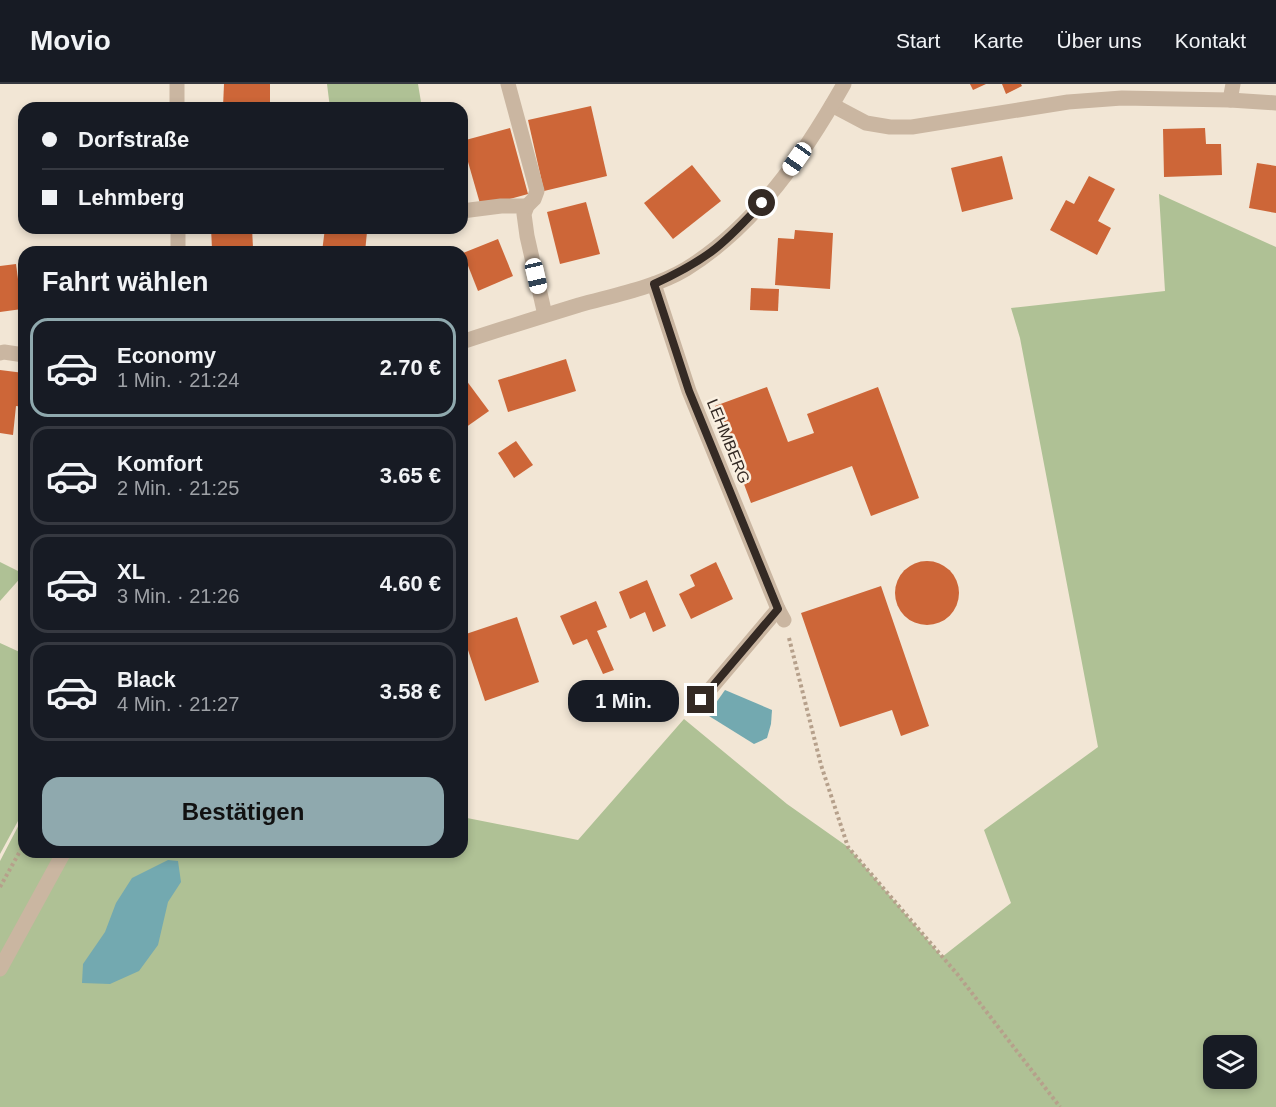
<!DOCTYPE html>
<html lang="de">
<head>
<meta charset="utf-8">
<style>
	body { margin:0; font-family:Helvetica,sans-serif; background:#20242c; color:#f1f3f6; height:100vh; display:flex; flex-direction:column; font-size:22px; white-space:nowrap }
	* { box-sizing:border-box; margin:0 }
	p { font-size:20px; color:#9ea1a6 }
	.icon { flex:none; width:33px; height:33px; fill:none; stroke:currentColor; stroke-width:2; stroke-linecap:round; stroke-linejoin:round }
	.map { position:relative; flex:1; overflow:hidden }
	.sheet { position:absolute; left:18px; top:162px; width:450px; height:612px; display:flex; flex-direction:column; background:#171b24; border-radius:18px; box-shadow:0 3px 9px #0003 }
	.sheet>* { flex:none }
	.banner { position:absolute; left:18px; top:18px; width:450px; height:132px; border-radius:18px; box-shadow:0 3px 9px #0003; display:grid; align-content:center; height:132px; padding:0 24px; background:#171b24 }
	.fabs { position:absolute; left:1203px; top:951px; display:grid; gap:12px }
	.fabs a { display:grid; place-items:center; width:54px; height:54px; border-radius:12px; background:#171b24; box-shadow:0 3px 9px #0003; font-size:30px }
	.end { position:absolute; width:27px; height:27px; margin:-14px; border:8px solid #342a24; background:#fff; box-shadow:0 0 0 3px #fff }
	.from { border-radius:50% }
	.bubble { position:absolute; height:42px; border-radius:18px; background:#171b24; box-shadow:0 3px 9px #0003; font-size:20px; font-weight:800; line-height:42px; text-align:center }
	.car { position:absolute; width:18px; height:36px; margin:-18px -9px; border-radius:8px; box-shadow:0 0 4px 2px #0007; background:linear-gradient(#fff 24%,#345 0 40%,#fff 0 76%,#345 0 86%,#fff 0) }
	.banner b { display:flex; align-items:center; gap:21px; height:57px; font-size:22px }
	.banner b+b { border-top:2px solid #363941 }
	.banner i { width:15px; height:15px; background:#f1f3f6 }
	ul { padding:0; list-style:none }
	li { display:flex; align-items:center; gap:18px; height:99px; margin:0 12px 9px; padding:0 12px; border:3px solid #363941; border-radius:18px }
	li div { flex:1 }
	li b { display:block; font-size:22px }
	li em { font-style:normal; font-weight:800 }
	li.on { border-color:#8fa9ae }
	li>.icon { width:54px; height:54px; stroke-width:1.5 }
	h2 { padding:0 24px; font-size:27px; line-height:72px }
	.primary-button { display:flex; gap:12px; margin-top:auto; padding:12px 24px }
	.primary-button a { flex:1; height:69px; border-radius:18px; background:#8fa9ae; color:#111; font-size:24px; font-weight:800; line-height:69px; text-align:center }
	header { display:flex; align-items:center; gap:36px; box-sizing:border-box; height:84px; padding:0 30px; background:#171b24; border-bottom:2px solid #363941 }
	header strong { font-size:28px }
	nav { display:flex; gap:33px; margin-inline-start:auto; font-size:21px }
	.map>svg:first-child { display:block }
	.green { fill:#afc195; fill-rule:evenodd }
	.water { fill:#73a9b0 }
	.building { fill:#cd6638 }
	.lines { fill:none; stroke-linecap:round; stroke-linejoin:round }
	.path { stroke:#b6a08b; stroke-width:4; stroke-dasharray:3 3; stroke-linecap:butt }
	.minor { stroke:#cab6a1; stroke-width:15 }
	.route { stroke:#342a24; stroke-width:8 }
	.labels { text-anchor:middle; stroke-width:5; stroke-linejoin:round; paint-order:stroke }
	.street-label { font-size:16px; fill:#342a24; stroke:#faf0e1 }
</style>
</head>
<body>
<header>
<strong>Movio</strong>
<nav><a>Start</a><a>Karte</a><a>Über uns</a><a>Kontakt</a></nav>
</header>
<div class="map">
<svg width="1276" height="1023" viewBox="0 0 1276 1023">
	<rect width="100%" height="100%" fill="#f2e6d5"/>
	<g class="green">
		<path d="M 327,0 L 418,0 L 422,24 L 330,24 Z"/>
		<path d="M 1159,110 L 1276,163 L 1276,1023 L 0,1023 L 0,777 L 24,731 L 24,768 L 462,768 L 462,733 L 578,756 L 684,635 L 787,720 L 848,763 L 942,873 L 1011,819 L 984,746 L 1098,663 L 1020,254 L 1011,224 L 1165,207 ZM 1214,962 L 1246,962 L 1246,994 L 1214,994 Z"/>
		<path d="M 0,478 L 24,490 L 0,517 Z"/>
		<path d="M 0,559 L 24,570 L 24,726 L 0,770 Z"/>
	</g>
	<g class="water">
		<path d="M 725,606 L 772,626 L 771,640 L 767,654 L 754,660 L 709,632 L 713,623 Z"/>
		<path d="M 168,776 L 178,777 L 181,798 L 168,818 L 158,861 L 139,887 L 110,900 L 82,899 L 83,880 L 105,848 L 116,819 L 132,794 Z"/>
	</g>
	<g class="building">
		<path d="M 224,0 L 270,0 L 270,24 L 223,23 Z"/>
		<path d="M 970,0 L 986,0 L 973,6 Z"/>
		<path d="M 1002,0 L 1021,0 L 1022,2 L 1006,10 Z"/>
		<path d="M 105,20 L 146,22 L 146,24 L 105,24 Z"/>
		<path d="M 591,22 L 607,92 L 544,107 L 528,36 Z"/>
		<path d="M 510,44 L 528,110 L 481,123 L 462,57 Z"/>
		<path d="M 1205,44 L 1206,60 L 1221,60 L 1222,91 L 1164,93 L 1163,45 Z"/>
		<path d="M 1002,72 L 1013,115 L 962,128 L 951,84 Z"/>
		<path d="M 1257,79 L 1276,82 L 1276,129 L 1249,124 Z"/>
		<path d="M 692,81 L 721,117 L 673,155 L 644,119 Z"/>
		<path d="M 1089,92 L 1115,105 L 1098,137 L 1111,144 L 1097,171 L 1050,146 L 1066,116 L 1074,120 Z"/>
		<path d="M 586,118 L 600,170 L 560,180 L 547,128 Z"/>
		<path d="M 211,144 L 252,144 L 253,164 L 212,165 Z"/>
		<path d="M 325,144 L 367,148 L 365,168 L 322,168 Z"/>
		<path d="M 795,146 L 833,149 L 830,205 L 775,201 L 778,154 L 794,155 Z"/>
		<path d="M 498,155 L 513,192 L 478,207 L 463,169 Z"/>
		<path d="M 16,180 L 22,225 L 0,228 L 0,182 Z"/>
		<path d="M 751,204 L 779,205 L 778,227 L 750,226 Z"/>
		<path d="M 566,275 L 576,307 L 508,328 L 498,296 Z"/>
		<path d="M 0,286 L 24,289 L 24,323 L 16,322 L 13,351 L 0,349 Z"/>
		<path d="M 466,296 L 489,327 L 462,346 L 462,300 Z"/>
		<path d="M 767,303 L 788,358 L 814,349 L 807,330 L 878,303 L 919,414 L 871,432 L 852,382 L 751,419 L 715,322 Z"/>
		<path d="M 516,357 L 533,381 L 514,394 L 498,369 Z"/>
		<circle cx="927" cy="509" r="32"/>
		<path d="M 716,478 L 733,515 L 691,535 L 679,510 L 695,502 L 690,491 Z"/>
		<path d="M 647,496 L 666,542 L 653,548 L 645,528 L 630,535 L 619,508 Z"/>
		<path d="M 881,502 L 929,642 L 901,652 L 892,626 L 840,643 L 801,529 Z"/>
		<path d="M 596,517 L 607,543 L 597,547 L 614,586 L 603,590 L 587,555 L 573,561 L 560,532 Z"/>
		<path d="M 517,533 L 539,598 L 485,617 L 463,551 Z"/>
	</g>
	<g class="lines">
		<g class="path">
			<path d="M 789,554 L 821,681 L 848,763 L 958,891 L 1060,1023"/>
			<path d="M 0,803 L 24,760"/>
		</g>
		<g class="minor">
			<path d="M 177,0 L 177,24"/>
			<path d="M 508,0 L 537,107 L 534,115 L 527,122 L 524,130 L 527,152 L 545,231"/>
			<path d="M 1230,16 L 1233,0"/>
			<path d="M 832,21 L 866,39 L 890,43 L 912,43 L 1068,18 L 1122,14 L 1230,16 L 1276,19"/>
			<path d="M 462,127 L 501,122 L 527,122"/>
			<path d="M 178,144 L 178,168"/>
			<path d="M 654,200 L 689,307 L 778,525 L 784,536"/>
			<path d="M 462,258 C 501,245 540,233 579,221 C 615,211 654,204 686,185 C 756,142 805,69 844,0"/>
			<path d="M 0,269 L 4,268 L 24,271"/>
			<path d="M 701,616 L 778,525"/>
			<path d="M 0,885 L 64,768"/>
		</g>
	</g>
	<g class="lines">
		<path class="route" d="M 701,616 L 778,525 L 689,307 L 654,200 C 674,191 693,181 711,168 C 730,154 746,136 762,119"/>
	</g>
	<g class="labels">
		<g class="street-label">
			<text transform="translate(729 357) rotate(68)" y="6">LEHMBERG</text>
		</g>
	</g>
</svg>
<div class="fabs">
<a><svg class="icon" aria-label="layers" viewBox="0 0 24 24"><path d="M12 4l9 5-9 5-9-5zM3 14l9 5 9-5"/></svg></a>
</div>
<i class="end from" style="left:762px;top:119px"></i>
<i class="end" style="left:701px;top:616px"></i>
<div class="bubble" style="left:568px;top:596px;width:111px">1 Min.</div>
<i class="car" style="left:797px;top:75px;rotate:215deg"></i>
<i class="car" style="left:536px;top:192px;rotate:167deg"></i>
<div class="banner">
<b><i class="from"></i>Dorfstraße</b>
<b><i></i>Lehmberg</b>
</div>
<section class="sheet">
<h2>Fahrt wählen</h2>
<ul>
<li class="on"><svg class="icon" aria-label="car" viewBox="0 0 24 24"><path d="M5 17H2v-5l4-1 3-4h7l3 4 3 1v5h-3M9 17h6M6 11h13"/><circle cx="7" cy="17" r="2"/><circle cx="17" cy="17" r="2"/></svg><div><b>Economy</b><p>1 Min. · 21:24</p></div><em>2.70 €</em></li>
<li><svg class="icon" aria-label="car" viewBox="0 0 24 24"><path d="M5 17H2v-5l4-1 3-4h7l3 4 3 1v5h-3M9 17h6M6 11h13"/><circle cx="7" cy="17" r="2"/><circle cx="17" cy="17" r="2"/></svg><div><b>Komfort</b><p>2 Min. · 21:25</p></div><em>3.65 €</em></li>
<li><svg class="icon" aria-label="car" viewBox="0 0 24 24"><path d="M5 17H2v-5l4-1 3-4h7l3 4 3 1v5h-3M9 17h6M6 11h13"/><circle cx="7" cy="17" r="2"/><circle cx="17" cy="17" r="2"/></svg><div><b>XL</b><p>3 Min. · 21:26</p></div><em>4.60 €</em></li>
<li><svg class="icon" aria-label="car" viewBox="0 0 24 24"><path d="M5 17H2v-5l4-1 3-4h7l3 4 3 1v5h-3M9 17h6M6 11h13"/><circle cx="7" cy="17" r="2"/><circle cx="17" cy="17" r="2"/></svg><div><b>Black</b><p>4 Min. · 21:27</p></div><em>3.58 €</em></li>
</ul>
<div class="primary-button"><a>Bestätigen</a></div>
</section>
</div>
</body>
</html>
